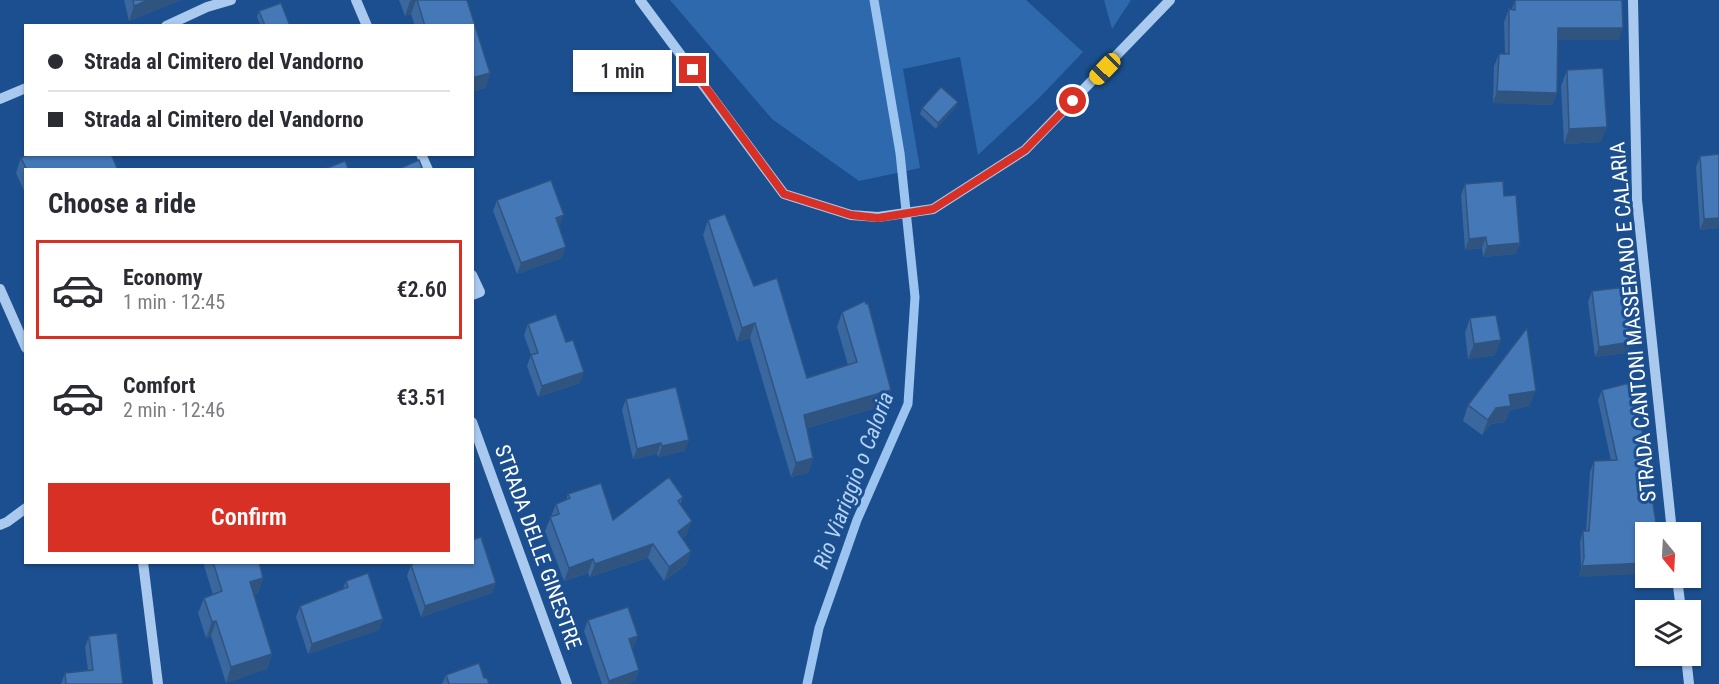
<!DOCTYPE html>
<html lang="en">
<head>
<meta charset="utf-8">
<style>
	body { margin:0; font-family:"Roboto Condensed",sans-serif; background:#f7f7f7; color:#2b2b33; height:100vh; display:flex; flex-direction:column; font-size:22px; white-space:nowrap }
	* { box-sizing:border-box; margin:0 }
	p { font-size:20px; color:#7c7c81 }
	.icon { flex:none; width:33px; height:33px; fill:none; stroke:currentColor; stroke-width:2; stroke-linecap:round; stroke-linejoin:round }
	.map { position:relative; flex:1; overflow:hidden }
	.panel { position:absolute; left:24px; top:168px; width:450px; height:396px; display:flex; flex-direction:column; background:#fff; border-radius:0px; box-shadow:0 2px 4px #0004 }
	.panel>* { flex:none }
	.banner { position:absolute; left:24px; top:24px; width:450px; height:132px; border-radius:0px; box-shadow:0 2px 4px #0004; display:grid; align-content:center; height:132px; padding:0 24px; background:#fff }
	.needle { width:39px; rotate:162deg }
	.buttons { position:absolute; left:1635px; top:522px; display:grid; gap:12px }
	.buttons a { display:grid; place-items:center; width:66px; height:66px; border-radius:0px; background:#fff; box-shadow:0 2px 4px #0004; font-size:30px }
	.end { position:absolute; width:27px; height:27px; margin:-14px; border:8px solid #d93025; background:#fff; box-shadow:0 0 0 3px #fff }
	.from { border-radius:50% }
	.bubble { position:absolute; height:42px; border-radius:0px; background:#fff; box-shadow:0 2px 4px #0004; font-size:20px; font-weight:600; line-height:42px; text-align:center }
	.car { position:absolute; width:18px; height:36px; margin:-18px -9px; border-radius:8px; box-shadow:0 0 4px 2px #0007; background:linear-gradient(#f5c518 24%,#345 0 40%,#f5c518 0 76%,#345 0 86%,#f5c518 0) }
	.banner b { display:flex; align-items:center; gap:21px; height:57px; font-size:22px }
	.banner b+b { border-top:2px solid #e1e1e2 }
	.banner i { width:15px; height:15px; background:#2b2b33 }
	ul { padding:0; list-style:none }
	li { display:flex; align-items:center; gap:18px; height:99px; margin:0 12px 9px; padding:0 12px; border:3px solid transparent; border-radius:0px }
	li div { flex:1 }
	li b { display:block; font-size:22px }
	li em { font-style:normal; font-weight:600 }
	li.selected { border-color:#d93025 }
	li>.icon { width:54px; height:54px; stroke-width:1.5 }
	h2 { padding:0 24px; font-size:27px; line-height:72px }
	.button { display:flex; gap:12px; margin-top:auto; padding:12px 24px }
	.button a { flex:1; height:69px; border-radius:0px; background:#d93025; color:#fff; font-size:24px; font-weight:600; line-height:69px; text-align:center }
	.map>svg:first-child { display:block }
	.green { fill:#2e69ad }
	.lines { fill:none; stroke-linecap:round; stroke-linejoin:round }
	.stream { stroke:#9cc4f0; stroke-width:9 }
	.minor { stroke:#a9c9ee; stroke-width:10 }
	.wall { fill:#3a679d }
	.shaded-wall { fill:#305480 }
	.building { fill:#4478b7; stroke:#305480; stroke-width:1.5 }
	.route { stroke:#d93025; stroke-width:8 }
	.labels { text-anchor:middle; stroke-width:6; stroke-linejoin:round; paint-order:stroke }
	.street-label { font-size:21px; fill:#fff; stroke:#1b4f8f }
	.water-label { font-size:22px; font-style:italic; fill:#b5d3f5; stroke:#1b4f8f }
</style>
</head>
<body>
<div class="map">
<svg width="1719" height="684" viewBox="0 0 1719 684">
	<rect width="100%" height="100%" fill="#1b4f8f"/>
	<g class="green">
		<path d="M 670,0 L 1026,0 L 1083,52 L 1040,97 L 978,155 L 960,57 L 903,69 L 920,168 L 859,181 L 772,119 Z"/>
		<path d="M 1104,0 L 1131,0 L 1112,29 Z"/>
	</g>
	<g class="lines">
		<path class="stream" d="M 807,684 L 819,628 L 857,520 L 908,404 L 915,297 L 900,153 L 874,0"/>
		<g class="minor">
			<path d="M 356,0 L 367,26"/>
			<path d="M 640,0 L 784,194 L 851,215 L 878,217 L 933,209 L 1025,150 L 1170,0"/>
			<path d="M 1633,0 L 1637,200 L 1672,532"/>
			<path d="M 166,26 L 207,7 L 231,0"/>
			<path d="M 0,99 L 26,88"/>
			<path d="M 421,154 L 428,170"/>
			<path d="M 472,275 L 480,292 L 472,295"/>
			<path d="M 0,289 L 26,348"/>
			<path d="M 472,422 L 567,684"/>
			<path d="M 0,525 L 7,522 L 26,508"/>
			<path d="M 143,562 L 158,684"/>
			<path d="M 1677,578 L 1681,610"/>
			<path d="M 1686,656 L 1689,684"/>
		</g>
	</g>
	<g class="wall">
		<path d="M 124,0 L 181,0 L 129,21 Z"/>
		<path d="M 399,0 L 467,0 L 490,73 L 485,88 L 472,92 L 472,26 L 415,26 L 411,14 L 405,16 Z"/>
		<path d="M 1515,0 L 1619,40 L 1557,40 L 1557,93 L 1552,105 L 1493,103 L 1494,66 L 1499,54 L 1505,54 L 1504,22 L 1509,9 L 1512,9 Z"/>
		<path d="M 259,11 L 290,26 L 261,26 L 257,17 Z"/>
		<path d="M 1567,70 L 1601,142 L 1564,144 L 1561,86 Z"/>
		<path d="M 958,102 L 955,108 L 936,129 L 920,114 L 922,108 Z"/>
		<path d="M 1719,154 L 1719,228 L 1700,230 L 1696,167 L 1700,156 Z"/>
		<path d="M 21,158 L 118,170 L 26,170 L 26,195 L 16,173 Z"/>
		<path d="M 1465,184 L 1504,196 L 1520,243 L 1516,254 L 1483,257 L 1482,248 L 1465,250 L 1461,195 Z"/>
		<path d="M 497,200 L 560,226 L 559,226 L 562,258 L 517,274 L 493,211 Z"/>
		<path d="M 708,220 L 754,286 L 807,378 L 848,365 L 837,327 L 842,312 L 886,405 L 807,428 L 813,458 L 808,473 L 791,477 L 750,338 L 737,342 L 703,235 Z"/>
		<path d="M 1592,291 L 1631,342 L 1627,353 L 1595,357 L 1588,302 Z"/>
		<path d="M 1470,318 L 1495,355 L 1468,359 L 1465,333 Z"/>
		<path d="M 528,324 L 566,342 L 580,383 L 538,397 L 527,366 L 531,355 L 524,335 Z"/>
		<path d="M 1602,390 L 1644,441 L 1579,577 L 1581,568 L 1580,542 L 1583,531 L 1586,531 L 1590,472 L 1594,461 L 1611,461 L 1598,400 Z"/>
		<path d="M 626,399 L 685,451 L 658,457 L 657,454 L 633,459 L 622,410 Z"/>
		<path d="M 1468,405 L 1530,406 L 1510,410 L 1505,422 L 1491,424 L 1482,435 L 1463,421 Z"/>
		<path d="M 568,494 L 613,520 L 683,497 L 680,504 L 687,534 L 682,538 L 691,551 L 686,565 L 664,581 L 648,558 L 590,577 L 588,573 L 564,581 L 545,531 L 556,504 L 566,500 Z"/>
		<path d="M 203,562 L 259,562 L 263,578 L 258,593 L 254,595 L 272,654 L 267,669 L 226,683 L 211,636 L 206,638 L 198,613 L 204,598 L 213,595 Z"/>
		<path d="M 411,565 L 496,583 L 492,593 L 421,617 L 407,576 Z"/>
		<path d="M 346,581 L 379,630 L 308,654 L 296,617 L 300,606 L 343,589 Z"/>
		<path d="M 588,620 L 634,647 L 632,648 L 639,670 L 635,681 L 627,684 L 602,684 L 584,631 Z"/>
		<path d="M 89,636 L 123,684 L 61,684 L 65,673 L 88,670 L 85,647 Z"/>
		<path d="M 446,675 L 484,678 L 489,684 L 442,684 Z"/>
	</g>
	<g class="shaded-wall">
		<path d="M 148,0 L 181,0 L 129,21 L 134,6 Z"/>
		<path d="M 412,0 L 416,0 L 411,14 L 405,16 L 410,1 Z"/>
		<path d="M 1558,28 L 1623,28 L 1619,40 L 1553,40 Z"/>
		<path d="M 490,73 L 485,88 L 472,92 L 472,78 Z"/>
		<path d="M 1497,91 L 1557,93 L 1552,105 L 1493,103 Z"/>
		<path d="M 958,102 L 955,108 L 936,129 L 938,123 Z"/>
		<path d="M 1607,127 L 1601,142 L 1564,144 L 1569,129 Z"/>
		<path d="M 564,215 L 560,226 L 552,229 L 556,218 Z"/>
		<path d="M 1719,218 L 1719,228 L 1700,230 L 1704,219 Z"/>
		<path d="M 1486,237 L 1482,248 L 1465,250 L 1469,239 Z"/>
		<path d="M 1520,243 L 1516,254 L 1483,257 L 1487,246 Z"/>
		<path d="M 566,247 L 562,258 L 517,274 L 521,263 Z"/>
		<path d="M 755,323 L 750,338 L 737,342 L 742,328 Z"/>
		<path d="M 1501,340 L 1495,355 L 1468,359 L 1474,344 Z"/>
		<path d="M 1631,342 L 1627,353 L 1595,357 L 1599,347 Z"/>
		<path d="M 584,372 L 580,383 L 538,397 L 542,386 Z"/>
		<path d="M 891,390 L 886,405 L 799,430 L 804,415 Z"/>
		<path d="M 1536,391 L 1530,406 L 1510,410 L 1505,422 L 1491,424 L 1482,435 L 1488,420 L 1496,408 L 1509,395 Z"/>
		<path d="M 689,440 L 685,451 L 658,457 L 662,446 Z"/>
		<path d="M 661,443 L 657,454 L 633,459 L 637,449 Z"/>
		<path d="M 813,458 L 808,473 L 791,477 L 796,463 Z"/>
		<path d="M 692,521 L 687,534 L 673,545 L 678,532 Z"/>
		<path d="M 653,544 L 648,558 L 590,577 L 595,564 Z"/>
		<path d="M 691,551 L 686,565 L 664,581 L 669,567 Z"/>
		<path d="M 593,559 L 588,573 L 564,581 L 569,568 Z"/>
		<path d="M 1646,563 L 1646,574 L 1579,577 L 1582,566 Z"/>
		<path d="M 263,578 L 258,593 L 244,597 L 250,582 Z"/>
		<path d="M 496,583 L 492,593 L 421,617 L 425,606 Z"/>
		<path d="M 383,619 L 379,630 L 308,654 L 312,644 Z"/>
		<path d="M 216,621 L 211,636 L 206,638 L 212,622 Z"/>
		<path d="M 638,636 L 634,647 L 625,650 L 629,639 Z"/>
		<path d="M 272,654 L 267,669 L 226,683 L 231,667 Z"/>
		<path d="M 639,670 L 635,681 L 627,684 L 608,684 L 609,681 Z"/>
	</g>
	<g class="building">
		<path d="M 133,0 L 148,0 L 134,6 Z"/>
		<path d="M 417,0 L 467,0 L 490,73 L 472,78 L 472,26 L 425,26 Z"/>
		<path d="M 1515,0 L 1622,0 L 1623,28 L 1558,28 L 1557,93 L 1497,91 L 1499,54 L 1509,54 L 1509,9 L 1515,10 Z"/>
		<path d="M 281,3 L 290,26 L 265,26 L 259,11 Z"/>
		<path d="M 1603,68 L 1607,127 L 1569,129 L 1567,70 Z"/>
		<path d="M 941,87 L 958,102 L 938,123 L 922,108 Z"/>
		<path d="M 29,154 L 111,154 L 118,170 L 27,170 L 21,158 Z"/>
		<path d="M 1719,154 L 1719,218 L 1704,219 L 1700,156 Z"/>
		<path d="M 419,160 L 423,170 L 396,170 Z"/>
		<path d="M 345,161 L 349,170 L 322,170 Z"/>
		<path d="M 551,180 L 564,215 L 556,218 L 566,247 L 521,263 L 497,200 Z"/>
		<path d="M 1503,181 L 1504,196 L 1516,195 L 1520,243 L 1487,246 L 1486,237 L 1469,239 L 1465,184 Z"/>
		<path d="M 725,214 L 754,286 L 777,278 L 807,378 L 857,362 L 842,312 L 865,301 L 866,304 L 868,303 L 891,390 L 804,415 L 813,458 L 796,463 L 755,323 L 742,328 L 708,220 Z"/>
		<path d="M 1626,287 L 1631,342 L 1599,347 L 1592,291 Z"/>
		<path d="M 556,314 L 566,342 L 573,340 L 584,372 L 542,386 L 531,355 L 538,353 L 528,324 Z"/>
		<path d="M 1496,315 L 1501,340 L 1474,344 L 1470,318 Z"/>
		<path d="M 1527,328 L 1536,391 L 1509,395 L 1511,406 L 1496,408 L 1488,420 L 1468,405 Z"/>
		<path d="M 1633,382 L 1644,441 L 1656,524 L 1667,524 L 1667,532 L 1646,532 L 1646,563 L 1582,566 L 1584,558 L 1583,531 L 1589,531 L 1594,461 L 1617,460 L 1602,390 Z"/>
		<path d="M 676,387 L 689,440 L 662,446 L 661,443 L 637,449 L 626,399 Z"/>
		<path d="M 669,477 L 683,497 L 678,501 L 692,521 L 678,532 L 691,551 L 669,567 L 653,544 L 595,564 L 593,559 L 569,568 L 550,517 L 559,514 L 556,504 L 570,498 L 568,494 L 601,483 L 613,520 Z"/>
		<path d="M 481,537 L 496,583 L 425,606 L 411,565 L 416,562 L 472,562 L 472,540 Z"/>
		<path d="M 213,562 L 259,562 L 263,578 L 250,582 L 272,654 L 231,667 L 216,621 L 212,622 L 204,598 L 222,591 Z"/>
		<path d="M 368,573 L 383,619 L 312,644 L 300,606 L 348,587 L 346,581 Z"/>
		<path d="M 628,607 L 638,636 L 629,639 L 639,670 L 609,681 L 588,620 Z"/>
		<path d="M 117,633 L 123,684 L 66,684 L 65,673 L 93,670 L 89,636 Z"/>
		<path d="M 479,663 L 484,678 L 487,678 L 489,684 L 449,684 L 446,675 Z"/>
	</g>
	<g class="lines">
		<path class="route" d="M 693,70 L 784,194 L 851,215 L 878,218 L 933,209 L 1025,150 L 1073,101"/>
	</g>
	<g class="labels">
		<g class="street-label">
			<text transform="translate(1633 322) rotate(-95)" y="7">STRADA CANTONI MASSERANO E CALARIA</text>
			<text transform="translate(538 547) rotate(70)" y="7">STRADA DELLE GINESTRE</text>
		</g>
		<g class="water-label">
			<text transform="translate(853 480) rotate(-69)" y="8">Rio Viariggio o Caloria</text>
		</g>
	</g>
</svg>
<div class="buttons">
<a><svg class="needle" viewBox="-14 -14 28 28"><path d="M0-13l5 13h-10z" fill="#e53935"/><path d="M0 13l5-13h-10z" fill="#7c7c81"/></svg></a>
<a><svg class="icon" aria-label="layers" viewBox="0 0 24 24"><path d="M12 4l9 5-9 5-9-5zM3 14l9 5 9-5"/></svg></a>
</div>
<i class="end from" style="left:1073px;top:101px"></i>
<i class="end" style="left:693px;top:70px"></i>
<div class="bubble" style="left:573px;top:50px;width:99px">1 min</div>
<i class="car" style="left:1105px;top:69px;rotate:224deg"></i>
<div class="banner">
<b><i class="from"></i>Strada al Cimitero del Vandorno</b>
<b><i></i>Strada al Cimitero del Vandorno</b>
</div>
<section class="panel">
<h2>Choose a ride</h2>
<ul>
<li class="selected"><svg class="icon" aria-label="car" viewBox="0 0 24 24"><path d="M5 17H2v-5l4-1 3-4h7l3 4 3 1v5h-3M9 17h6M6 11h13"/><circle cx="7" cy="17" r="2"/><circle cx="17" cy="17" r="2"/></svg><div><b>Economy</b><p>1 min · 12:45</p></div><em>€2.60</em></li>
<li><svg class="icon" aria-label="car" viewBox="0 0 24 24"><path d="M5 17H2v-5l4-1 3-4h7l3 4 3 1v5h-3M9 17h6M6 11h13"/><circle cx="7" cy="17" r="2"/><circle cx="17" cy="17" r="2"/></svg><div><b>Comfort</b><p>2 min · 12:46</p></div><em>€3.51</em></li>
</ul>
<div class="button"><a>Confirm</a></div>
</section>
</div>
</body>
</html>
